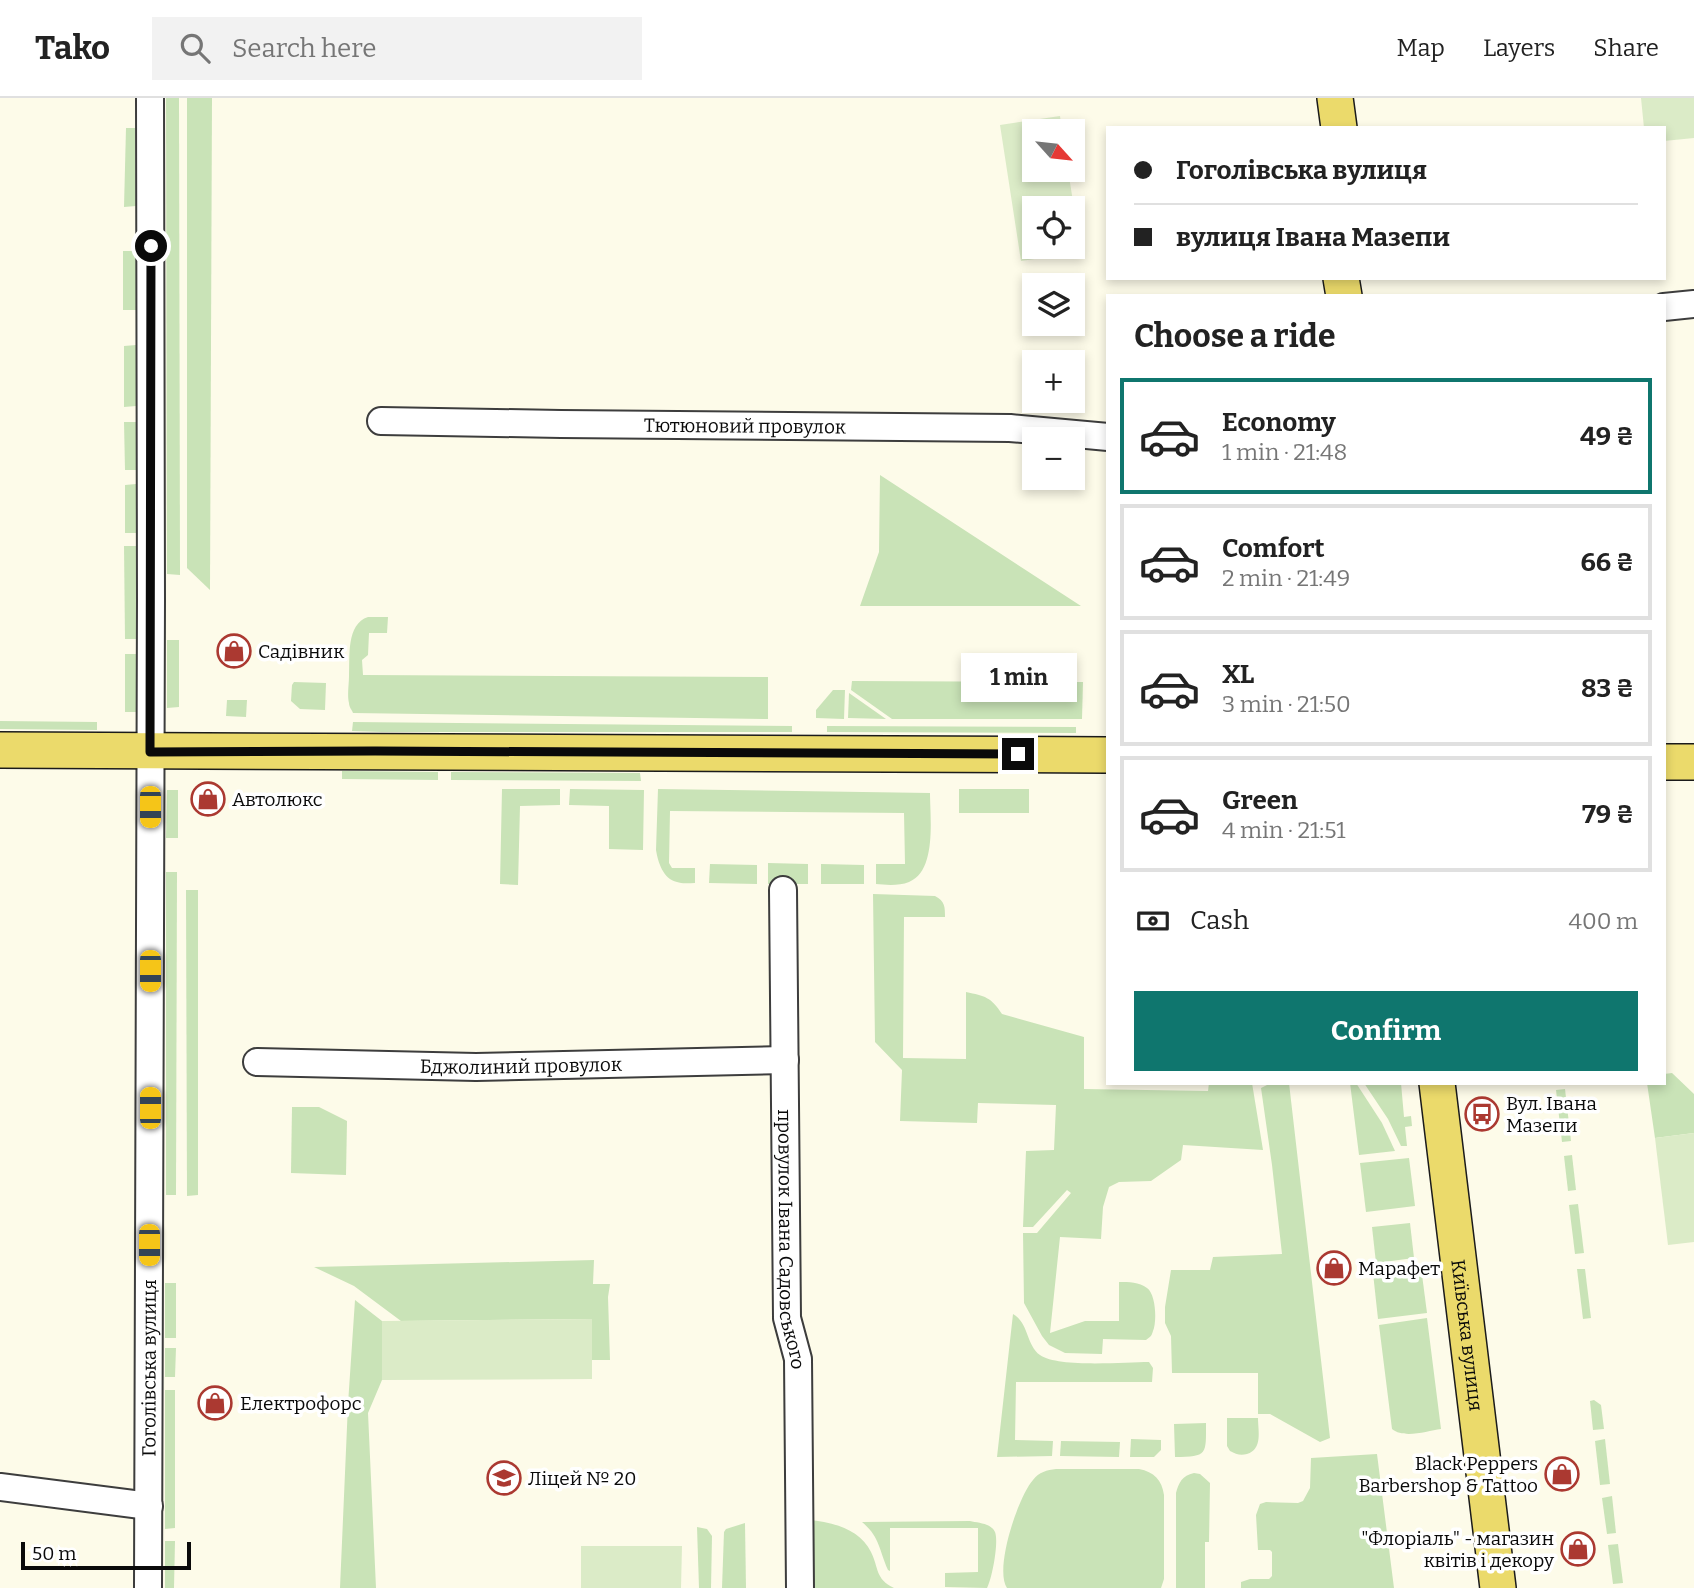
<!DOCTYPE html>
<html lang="en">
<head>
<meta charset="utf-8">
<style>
	body { margin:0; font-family:Bitter,serif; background:#f2f2f2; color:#222; height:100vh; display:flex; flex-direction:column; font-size:26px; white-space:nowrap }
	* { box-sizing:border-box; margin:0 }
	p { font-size:23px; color:#767676 }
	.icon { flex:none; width:38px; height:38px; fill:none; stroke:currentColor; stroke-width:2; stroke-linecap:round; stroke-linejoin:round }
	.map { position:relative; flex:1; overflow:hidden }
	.sheet { position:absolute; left:1106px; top:196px; width:560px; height:791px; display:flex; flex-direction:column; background:#fff; border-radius:0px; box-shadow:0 4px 10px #0003 }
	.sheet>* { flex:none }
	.guide { position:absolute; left:1106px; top:28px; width:560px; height:154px; border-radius:0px; box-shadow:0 4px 10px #0003; display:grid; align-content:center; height:154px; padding:0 28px; background:#fff }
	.needle { width:46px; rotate:117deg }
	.controls { position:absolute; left:1022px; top:21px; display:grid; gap:14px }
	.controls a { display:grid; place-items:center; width:63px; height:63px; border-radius:0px; background:#fff; box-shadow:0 4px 10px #0003; font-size:35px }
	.scale { position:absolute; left:21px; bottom:18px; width:170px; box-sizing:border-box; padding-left:7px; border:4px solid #0a0a0a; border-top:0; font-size:19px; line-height:24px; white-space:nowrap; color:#0a0a0a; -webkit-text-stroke:5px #fff; paint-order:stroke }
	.end { position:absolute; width:32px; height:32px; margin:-16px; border:9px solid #0a0a0a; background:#fff; box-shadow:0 0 0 4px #fff }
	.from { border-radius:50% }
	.bubble { position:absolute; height:49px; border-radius:0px; background:#fff; box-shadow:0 4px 10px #0003; font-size:23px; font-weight:700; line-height:49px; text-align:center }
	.car { position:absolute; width:21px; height:42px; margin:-21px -10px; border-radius:9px; box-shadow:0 0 5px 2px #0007; background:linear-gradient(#f5c518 24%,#345 0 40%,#f5c518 0 76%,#345 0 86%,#f5c518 0) }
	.guide b { display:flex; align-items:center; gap:24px; height:66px; font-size:26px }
	.guide b+b { border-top:2px solid #e0e0e0 }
	.guide i { width:18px; height:18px; background:#222 }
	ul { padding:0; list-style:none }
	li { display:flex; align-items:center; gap:21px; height:116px; margin:0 14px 10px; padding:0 14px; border:4px solid #e0e0e0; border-radius:0px }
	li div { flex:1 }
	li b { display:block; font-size:26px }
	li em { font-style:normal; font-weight:700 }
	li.selected { border-color:#0f766e }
	li>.icon { width:63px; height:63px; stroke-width:1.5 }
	h2 { padding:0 28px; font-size:32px; line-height:84px }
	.pay { display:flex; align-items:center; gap:18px; height:77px; padding:0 28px; font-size:26px }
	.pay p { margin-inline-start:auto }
	.cta { display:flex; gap:14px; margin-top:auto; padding:14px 28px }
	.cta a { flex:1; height:80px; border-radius:0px; background:#0f766e; color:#fff; font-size:28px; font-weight:700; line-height:80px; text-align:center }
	header { display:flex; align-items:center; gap:42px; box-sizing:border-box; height:98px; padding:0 35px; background:#fff; border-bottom:2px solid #e0e0e0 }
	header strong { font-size:33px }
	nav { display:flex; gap:38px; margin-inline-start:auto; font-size:24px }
	.search { width:490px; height:63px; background:#f2f2f2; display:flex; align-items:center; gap:18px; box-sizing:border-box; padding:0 24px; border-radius:0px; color:#767676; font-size:26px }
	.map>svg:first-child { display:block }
	.green { fill:#c9e3b7 }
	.pitch { fill:#dbebc7; fill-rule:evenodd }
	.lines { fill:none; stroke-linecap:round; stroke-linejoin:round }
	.minor-casing { stroke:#3d3d3d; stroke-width:30 }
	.major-casing { stroke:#1b1b1b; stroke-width:38 }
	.minor { stroke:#fff; stroke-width:26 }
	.major { stroke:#ebda6b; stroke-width:35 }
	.route { stroke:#0a0a0a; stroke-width:9 }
	.labels { text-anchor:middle; stroke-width:7; stroke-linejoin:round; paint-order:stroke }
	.street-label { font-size:19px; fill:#0a0a0a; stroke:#fff }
	.poi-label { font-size:19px; fill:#0a0a0a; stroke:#fff; text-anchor:start }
</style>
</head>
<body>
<header>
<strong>Tako</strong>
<div class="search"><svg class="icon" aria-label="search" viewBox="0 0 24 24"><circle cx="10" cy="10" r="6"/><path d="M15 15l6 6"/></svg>Search here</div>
<nav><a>Map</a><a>Layers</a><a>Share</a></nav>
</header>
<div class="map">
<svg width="1694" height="1490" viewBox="0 0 1694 1490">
	<rect width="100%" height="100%" fill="#fdfbe9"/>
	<g class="green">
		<path d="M 166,0 L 179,0 L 180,477 L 167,476 Z"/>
		<path d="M 187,0 L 212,0 L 210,492 L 187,470 Z"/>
		<path d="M 126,30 L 135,30 L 136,108 L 124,109 Z"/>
		<rect x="123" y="153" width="13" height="59"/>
		<path d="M 136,247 L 136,308 L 124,309 L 124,248 Z"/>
		<path d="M 124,324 L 136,324 L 136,372 L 125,372 Z"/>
		<path d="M 880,377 L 1081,508 L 860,508 L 879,454 Z"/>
		<path d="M 136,386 L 136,435 L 125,435 L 125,387 Z"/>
		<path d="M 124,448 L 136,448 L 136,541 L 125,541 Z"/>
		<path d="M 368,519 L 388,519 L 387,535 L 369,535 L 368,557 L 362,562 L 363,577 L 768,579 L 768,621 L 353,615 C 352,612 349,609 349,605 C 347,597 349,586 349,578 C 350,559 346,526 368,519 Z"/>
		<path d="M 167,542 L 179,542 L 179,609 L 167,610 Z"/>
		<rect x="125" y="556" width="11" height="58"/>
		<path d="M 852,583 L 1083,584 L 1082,621 L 892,621 L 851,592 Z"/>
		<path d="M 294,584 L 326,585 L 325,612 L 300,611 L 291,603 L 292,587 Z"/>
		<path d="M 833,592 L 845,592 L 844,621 L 816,620 L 816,612 Z"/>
		<path d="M 849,595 L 886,621 L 848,620 Z"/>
		<path d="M 227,602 L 247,602 L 246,619 L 226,618 Z"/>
		<path d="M 0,623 L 97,624 L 97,632 L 0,631 Z"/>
		<path d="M 353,624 L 792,628 L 792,634 L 382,634 L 352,633 Z"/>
		<path d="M 827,628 L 1076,629 L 1076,635 L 827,634 Z"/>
		<path d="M 342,673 L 438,674 L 438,682 L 342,681 Z"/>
		<path d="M 451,674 L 640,675 L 641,683 L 451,682 Z"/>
		<path d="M 502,691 L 560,691 L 560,707 L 520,708 L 518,787 L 500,786 Z"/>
		<path d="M 570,691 L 644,692 L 643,752 L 609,751 L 609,708 L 569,707 Z"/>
		<path d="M 658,691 L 930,695 C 930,719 937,773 909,784 C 899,788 886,787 876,786 L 876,766 L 905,766 L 904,715 L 670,713 L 669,765 L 672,770 L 695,770 L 695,785 C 689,785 682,786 677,784 C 663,781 658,764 656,752 Z"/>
		<rect x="959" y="691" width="70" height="24"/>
		<path d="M 167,692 L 178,692 L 178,740 L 166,740 Z"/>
		<path d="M 768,765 L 808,766 L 808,786 L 768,786 Z"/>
		<path d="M 710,766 L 757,767 L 757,786 L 709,785 Z"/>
		<path d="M 821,766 L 864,767 L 864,786 L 821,786 Z"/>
		<path d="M 166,774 L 177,774 L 176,1097 L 166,1097 Z"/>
		<path d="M 186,792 L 198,792 L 198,1097 L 187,1098 Z"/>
		<path d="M 873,796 L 935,798 C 945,803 945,809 945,819 L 904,819 L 903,960 L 966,961 L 966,894 C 985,898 991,899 1002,916 L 1084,939 L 1084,991 L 1208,993 L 1209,985 L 1252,985 L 1263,1052 L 1183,1047 L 1181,1062 L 1151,1083 L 1119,1084 L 1109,1089 L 1103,1109 L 1101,1141 L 1060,1139 L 1050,1235 L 1085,1223 L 1119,1223 L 1119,1184 C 1129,1184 1139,1184 1147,1190 C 1156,1196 1157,1224 1153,1233 C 1151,1239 1151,1238 1146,1242 L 1103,1241 L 1102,1256 L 1065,1255 L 1049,1247 L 1042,1238 L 1024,1205 L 1023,1135 L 1037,1135 L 1071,1095 L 1067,1092 L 1033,1129 L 1023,1129 L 1026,1053 L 1054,1052 L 1056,1007 L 978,1005 L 977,1025 L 900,1023 L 902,972 L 875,944 Z"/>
		<path d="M 1672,975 L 1694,996 L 1694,1035 L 1655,1040 L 1647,985 L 1664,985 L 1664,976 Z"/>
		<path d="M 1271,985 L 1289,985 L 1330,1340 L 1320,1344 L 1270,1316 L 1258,1316 L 1258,1275 L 1172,1275 L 1171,1238 L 1165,1225 L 1165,1209 L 1171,1172 L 1210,1172 L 1213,1159 L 1282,1156 L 1272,1067 L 1261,990 Z"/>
		<path d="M 1350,985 L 1356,985 L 1382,1025 L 1395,1053 L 1359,1057 Z"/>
		<path d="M 1364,985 L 1401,985 L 1404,1019 L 1411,1018 L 1412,1028 L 1405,1029 L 1407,1048 L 1401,1048 L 1388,1021 Z"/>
		<path d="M 1565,991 L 1571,1043 L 1562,1044 L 1556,992 Z"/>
		<path d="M 292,1009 L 319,1009 L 347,1023 L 346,1077 L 291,1075 Z"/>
		<path d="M 1572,1057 L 1576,1092 L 1568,1093 L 1564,1058 Z"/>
		<path d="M 1409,1060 L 1415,1108 L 1366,1114 L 1360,1065 Z"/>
		<path d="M 1578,1106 L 1584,1155 L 1575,1156 L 1569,1107 Z"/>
		<path d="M 1410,1125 L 1414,1160 L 1376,1165 L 1372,1129 Z"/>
		<path d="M 594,1162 L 593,1186 L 610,1186 L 608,1199 L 610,1262 L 592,1262 L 591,1221 L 401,1223 L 354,1188 L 314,1169 Z"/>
		<path d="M 1421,1169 L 1427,1215 L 1378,1221 L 1373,1175 Z"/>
		<path d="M 1577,1171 L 1585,1171 L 1591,1220 L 1583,1221 Z"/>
		<rect x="165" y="1185" width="11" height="55"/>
		<path d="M 355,1202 L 382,1223 L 382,1282 L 368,1315 L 376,1490 L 340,1490 L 348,1306 Z"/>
		<path d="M 1013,1216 C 1029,1225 1026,1247 1040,1257 C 1058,1270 1125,1264 1149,1264 L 1153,1270 L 1152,1284 L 1016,1284 L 1015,1342 L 1053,1343 L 1052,1358 L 997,1359 Z"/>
		<path d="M 1427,1220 L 1441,1331 C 1427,1333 1404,1341 1392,1331 L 1379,1227 Z"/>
		<path d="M 165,1250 L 176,1250 L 175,1279 L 165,1279 Z"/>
		<path d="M 165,1292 L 175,1292 L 175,1430 L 165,1431 Z"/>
		<path d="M 1594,1302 L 1601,1307 L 1604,1331 L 1593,1332 L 1590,1303 Z"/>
		<path d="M 1227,1320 L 1258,1320 C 1258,1333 1263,1351 1247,1356 C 1240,1358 1236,1356 1230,1353 L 1227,1348 Z"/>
		<path d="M 1206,1325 C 1206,1356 1208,1359 1175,1359 L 1174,1326 Z"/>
		<path d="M 1131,1341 L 1161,1342 L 1161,1352 L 1154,1359 L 1130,1359 Z"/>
		<path d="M 1605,1341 L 1610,1386 L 1600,1387 L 1595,1343 Z"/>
		<path d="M 1061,1343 L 1120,1344 L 1119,1359 L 1060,1358 Z"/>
		<path d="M 1377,1356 L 1394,1490 L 1241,1490 L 1241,1484 L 1250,1481 L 1269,1481 L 1272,1478 L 1272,1454 L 1270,1452 L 1258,1452 L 1256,1417 L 1260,1406 L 1266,1404 L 1298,1405 L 1303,1403 L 1310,1390 L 1311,1360 Z"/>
		<path d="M 1056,1371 L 1139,1371 C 1154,1374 1162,1382 1164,1397 L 1164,1481 L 1161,1490 L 1007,1490 C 994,1471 1018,1399 1033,1382 C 1039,1374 1047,1372 1056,1371 Z"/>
		<path d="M 1194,1375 L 1200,1376 L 1210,1385 L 1209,1444 L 1205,1444 L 1205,1490 L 1176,1490 L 1176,1395 C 1179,1384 1182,1378 1194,1375 Z"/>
		<path d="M 1612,1398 L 1616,1435 L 1607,1436 L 1602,1400 Z"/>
		<path d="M 809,1422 C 832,1424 860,1431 871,1454 C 879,1470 875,1481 894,1490 L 808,1490 Z"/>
		<path d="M 970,1423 C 978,1425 991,1425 995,1434 C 999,1444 992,1481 987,1490 L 945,1489 L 945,1475 L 978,1474 L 978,1430 L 890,1430 L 890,1473 L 888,1472 C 879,1452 880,1439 862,1424 Z"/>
		<path d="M 745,1425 L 746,1490 L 722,1490 L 724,1434 L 726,1431 Z"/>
		<path d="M 697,1429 L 707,1431 L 712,1438 L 711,1490 L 699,1490 Z"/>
		<path d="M 165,1443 L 175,1443 L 174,1490 L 165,1490 Z"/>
		<path d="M 1618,1446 L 1623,1485 L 1613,1486 L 1608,1447 Z"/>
	</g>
	<g class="pitch">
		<path d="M 1641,0 L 1694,0 L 1694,40 L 1664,43 L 1664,30 L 1644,30 Z"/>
		<path d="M 1060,18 L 1062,33 L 1034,33 L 1034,72 L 1068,72 L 1081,154 L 1021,163 L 1000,27 ZM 1034,110 L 1073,110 L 1073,149 L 1034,149 Z"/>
		<path d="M 1694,1035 L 1694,1144 L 1668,1147 L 1655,1040 Z"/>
		<path d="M 592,1221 L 592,1281 L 382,1282 L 382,1223 Z"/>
		<path d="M 581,1448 L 682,1448 L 681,1490 L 581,1490 Z"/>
	</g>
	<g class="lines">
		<defs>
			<g id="minor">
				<path d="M 1664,209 L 1694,206"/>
				<path id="s1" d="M 381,323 L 561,326 L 1010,330 L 1108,339"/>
				<path id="s2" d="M 783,792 L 787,1220 L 798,1261 L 800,1490"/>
				<path id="s3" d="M 257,964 L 476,969 L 785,962"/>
				<path d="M 0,1389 L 149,1408"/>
				<path id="s4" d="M 148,1490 L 151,501 L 150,0"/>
			</g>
			<g id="major">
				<path d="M 1335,0 L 1339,30"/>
				<path d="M 1341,180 L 1344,198"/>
				<path d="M 0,652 L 1108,657"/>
				<path d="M 1664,664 L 1694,664"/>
				<path id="s5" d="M 1437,985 L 1498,1490"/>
			</g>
		</defs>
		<use href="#minor" class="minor-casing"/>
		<use href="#major" class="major-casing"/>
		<use href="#minor" class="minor"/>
		<use href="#major" class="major"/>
	</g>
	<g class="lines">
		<path class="route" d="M 151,148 L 150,654 L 375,653 L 1018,656"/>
	</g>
	<defs>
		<symbol id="shop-ring" viewBox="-11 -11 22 22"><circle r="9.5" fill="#fff" stroke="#ab3931" stroke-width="1.5"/><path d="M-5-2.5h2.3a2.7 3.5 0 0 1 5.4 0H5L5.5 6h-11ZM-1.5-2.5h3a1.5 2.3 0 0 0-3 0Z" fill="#ab3931"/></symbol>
		<symbol id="bus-ring" viewBox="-11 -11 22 22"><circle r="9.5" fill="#fff" stroke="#ab3931" stroke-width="1.5"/><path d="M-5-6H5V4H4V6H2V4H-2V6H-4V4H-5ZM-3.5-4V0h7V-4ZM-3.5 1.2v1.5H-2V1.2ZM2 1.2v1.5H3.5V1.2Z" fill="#ab3931"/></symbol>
		<symbol id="school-ring" viewBox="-11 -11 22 22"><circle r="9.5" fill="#fff" stroke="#ab3931" stroke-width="1.5"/><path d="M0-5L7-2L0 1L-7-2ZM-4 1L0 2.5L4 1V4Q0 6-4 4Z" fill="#ab3931"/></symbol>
	</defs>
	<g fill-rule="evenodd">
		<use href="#shop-ring" x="215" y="534" width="38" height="38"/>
		<use href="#shop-ring" x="189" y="682" width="38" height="38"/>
		<use href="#bus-ring" x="1463" y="997" width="38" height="38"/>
		<use href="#shop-ring" x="1315" y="1151" width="38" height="38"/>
		<use href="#shop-ring" x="196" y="1286" width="38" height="38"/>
		<use href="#shop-ring" x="1543" y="1357" width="38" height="38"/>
		<use href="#school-ring" x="485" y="1361" width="38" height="38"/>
		<use href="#shop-ring" x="1559" y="1432" width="38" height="38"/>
	</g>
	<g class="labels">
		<g class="street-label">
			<text dy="7" stroke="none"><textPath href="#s1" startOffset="364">Тютюновий провулок</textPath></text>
			<text dy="7" stroke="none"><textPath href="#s3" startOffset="264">Бджолиний провулок</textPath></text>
			<text dy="7" stroke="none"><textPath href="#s2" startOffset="350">провулок Івана Садовського</textPath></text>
			<text dy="7" stroke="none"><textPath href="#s5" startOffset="254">Київська вулиця</textPath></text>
			<text dy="7" stroke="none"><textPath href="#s4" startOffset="220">Гоголівська вулиця</textPath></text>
		</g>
		<g class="poi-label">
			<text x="258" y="560">Садівник</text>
			<text x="232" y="708">Автолюкс</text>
			<text x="1506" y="1012">Вул. Івана<tspan x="1506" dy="22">Мазепи</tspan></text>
			<text x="1358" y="1177">Марафет</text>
			<text x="240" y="1312">Електрофорс</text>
			<text x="1538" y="1372" text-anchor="end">Black Peppers<tspan x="1538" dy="22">Barbershop &amp; Tattoo</tspan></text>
			<text x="528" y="1387">Ліцей № 20</text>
			<text x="1554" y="1447" text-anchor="end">"Флоріаль" - магазин<tspan x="1554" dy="22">квітів і декору</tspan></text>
		</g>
	</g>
</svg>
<div class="controls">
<a><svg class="needle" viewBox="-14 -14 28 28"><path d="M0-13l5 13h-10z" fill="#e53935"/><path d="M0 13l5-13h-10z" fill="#767676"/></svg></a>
<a><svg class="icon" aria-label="locate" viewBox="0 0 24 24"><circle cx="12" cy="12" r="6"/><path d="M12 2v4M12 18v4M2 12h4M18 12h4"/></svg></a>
<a><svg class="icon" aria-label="layers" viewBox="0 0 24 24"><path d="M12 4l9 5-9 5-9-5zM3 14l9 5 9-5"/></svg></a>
<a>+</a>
<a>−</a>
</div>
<div class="scale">50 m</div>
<i class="end from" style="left:151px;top:148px"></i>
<i class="end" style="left:1018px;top:656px"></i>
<div class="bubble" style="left:961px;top:555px;width:116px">1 min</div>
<i class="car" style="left:150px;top:709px;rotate:180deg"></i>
<i class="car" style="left:150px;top:873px;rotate:180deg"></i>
<i class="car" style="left:150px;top:1010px;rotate:0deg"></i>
<i class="car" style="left:149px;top:1147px;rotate:180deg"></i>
<div class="guide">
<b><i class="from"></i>Гоголівська вулиця</b>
<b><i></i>вулиця Івана Мазепи</b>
</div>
<section class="sheet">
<h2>Choose a ride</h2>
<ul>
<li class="selected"><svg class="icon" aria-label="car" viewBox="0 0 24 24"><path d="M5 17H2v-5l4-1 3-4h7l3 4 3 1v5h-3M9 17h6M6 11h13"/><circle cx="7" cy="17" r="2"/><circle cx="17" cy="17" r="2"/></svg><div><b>Economy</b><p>1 min · 21:48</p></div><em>49 ₴</em></li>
<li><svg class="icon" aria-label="car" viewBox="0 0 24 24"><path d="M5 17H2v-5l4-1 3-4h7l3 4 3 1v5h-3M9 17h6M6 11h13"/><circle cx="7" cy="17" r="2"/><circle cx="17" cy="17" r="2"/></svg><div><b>Comfort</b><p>2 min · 21:49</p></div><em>66 ₴</em></li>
<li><svg class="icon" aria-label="car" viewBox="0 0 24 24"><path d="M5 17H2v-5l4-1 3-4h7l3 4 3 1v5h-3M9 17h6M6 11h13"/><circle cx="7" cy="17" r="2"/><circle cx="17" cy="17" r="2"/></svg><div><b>XL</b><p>3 min · 21:50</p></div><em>83 ₴</em></li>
<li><svg class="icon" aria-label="car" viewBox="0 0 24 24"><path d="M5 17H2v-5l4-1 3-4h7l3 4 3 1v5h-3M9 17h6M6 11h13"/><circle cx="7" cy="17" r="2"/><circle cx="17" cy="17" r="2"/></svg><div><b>Green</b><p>4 min · 21:51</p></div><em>79 ₴</em></li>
</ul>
<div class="pay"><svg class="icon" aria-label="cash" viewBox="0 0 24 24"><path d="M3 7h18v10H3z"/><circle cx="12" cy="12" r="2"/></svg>Cash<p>400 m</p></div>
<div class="cta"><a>Confirm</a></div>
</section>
</div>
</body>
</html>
